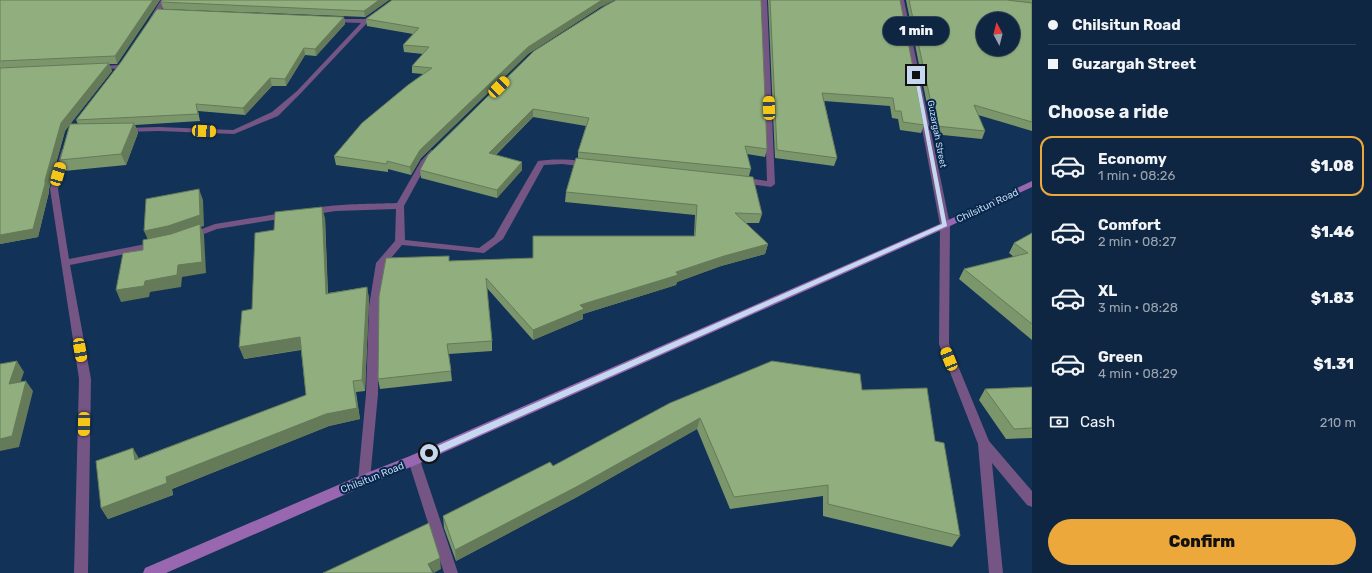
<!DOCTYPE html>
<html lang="en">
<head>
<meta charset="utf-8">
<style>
	body { margin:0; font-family:Rubik,sans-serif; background:#1c324c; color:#f1f3f6; height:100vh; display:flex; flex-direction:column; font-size:15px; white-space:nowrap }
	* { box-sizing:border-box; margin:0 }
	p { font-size:13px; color:#9ba5b1 }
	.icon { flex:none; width:22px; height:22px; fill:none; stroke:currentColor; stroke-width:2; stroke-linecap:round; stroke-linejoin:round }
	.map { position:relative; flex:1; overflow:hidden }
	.panel { display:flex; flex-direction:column; background:#0e2641; width:340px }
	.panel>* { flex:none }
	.hud { display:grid; align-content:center; height:88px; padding:0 16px; background:#0e2641 }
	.needle { width:26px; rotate:353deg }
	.fabs { position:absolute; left:976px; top:12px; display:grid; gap:8px }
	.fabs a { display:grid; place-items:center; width:44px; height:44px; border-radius:50%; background:#0e2641; box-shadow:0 1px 3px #0004,0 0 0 1px #2e435a; font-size:20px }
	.end { position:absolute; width:18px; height:18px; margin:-9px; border:5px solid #c5d8ef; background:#111; box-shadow:0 0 0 2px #111 }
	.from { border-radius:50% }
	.bubble { position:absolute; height:28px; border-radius:14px; background:#0e2641; box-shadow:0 1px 3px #0004,0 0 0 1px #2e435a; font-size:13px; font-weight:800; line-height:28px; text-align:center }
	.car { position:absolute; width:12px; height:24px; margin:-12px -6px; border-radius:5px; box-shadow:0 0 3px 1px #0007; background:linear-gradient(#f5c518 24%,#345 0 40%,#f5c518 0 76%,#345 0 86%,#f5c518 0) }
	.hud b { display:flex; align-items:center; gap:14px; height:38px; font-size:15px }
	.hud b+b { border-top:1px solid #2e435a }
	.hud i { width:10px; height:10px; background:#f1f3f6 }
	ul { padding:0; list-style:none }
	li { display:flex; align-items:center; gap:12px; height:60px; margin:0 8px 6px; padding:0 8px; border:2px solid transparent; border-radius:12px }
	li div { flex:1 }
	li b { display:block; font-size:15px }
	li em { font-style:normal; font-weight:800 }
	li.on { border-color:#eda83b }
	li>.icon { width:36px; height:36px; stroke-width:1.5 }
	h2 { padding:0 16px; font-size:18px; line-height:48px }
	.pay { display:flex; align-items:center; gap:10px; height:44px; padding:0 16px; font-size:15px }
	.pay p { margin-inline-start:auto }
	.button { display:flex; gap:8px; margin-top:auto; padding:8px 16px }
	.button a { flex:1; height:46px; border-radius:24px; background:#eda83b; color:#111; font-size:16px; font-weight:800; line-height:46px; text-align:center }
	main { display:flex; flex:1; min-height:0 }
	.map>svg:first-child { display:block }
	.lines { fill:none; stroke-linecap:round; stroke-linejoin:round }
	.minor { fill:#745583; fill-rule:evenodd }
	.tertiary { fill:#745583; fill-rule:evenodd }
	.secondary { fill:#9967b0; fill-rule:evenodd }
	.wall { fill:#7c966c }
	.shaded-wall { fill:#657a58 }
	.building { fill:#90ae7e; stroke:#657a58; fill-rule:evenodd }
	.route { fill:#c5d8ef }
	.labels { text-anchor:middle; stroke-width:4; stroke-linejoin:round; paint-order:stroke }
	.far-street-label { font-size:9px; fill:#c5d8ef; stroke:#07274c }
	.street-label { font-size:10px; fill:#c5d8ef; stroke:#07274c }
</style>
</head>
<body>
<main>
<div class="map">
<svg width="1032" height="573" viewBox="0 0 1032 573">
	<rect width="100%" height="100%" fill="#123257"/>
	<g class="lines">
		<g class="minor">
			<path d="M 161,0 L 167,0 L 154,21 L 150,21 L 149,20 Z"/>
			<path d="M 392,0 L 399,0 L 368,22 L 301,93 L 278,116 L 234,134 L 159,131 L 124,132 L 120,130 L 124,128 L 159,127 L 233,130 L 272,112 L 297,91 L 361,23 L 332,22 L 330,21 L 330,19 L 365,19 Z"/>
			<path d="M 761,0 L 767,0 L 775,184 L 771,187 L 741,183 L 737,180 L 741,177 L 767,181 Z"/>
			<path d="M 120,65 L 123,67 L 122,68 L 98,70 L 95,68 L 98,66 Z"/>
			<path d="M 62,149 L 65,149 L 69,151 L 58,189 L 69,259 L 156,242 L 161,245 L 156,248 L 70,265 L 91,379 L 88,573 L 74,573 L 79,379 L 50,189 Z"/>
			<path d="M 431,150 L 434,150 L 438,152 L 428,162 L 404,206 L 405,240 L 479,248 L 494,237 L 538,161 C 549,159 584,158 592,165 L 588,167 L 562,164 L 544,165 L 503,239 L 484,253 L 402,245 L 386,264 L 379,306 L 378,394 L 370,480 L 369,484 L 364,486 L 359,484 L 358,480 L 366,394 L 369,306 L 376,263 L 395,241 L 396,209 L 336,211 L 310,215 L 306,212 C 315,203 381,204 397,203 L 421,161 Z"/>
			<path d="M 289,212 L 292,213 L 293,215 L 292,217 L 217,229 L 191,239 L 186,236 L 188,234 L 215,224 Z"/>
			<path d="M 945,222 L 950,225 L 949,344 L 989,441 L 1032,491 L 1032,507 L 1027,505 L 992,463 L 1003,573 L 989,573 L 978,444 L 939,344 L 940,225 Z"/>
			<path d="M 414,455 L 418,456 L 420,460 L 458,573 L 444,573 L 408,460 L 410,456 Z"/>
		</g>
		<path class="tertiary" d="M 898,0 L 904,0 L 950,225 L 945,228 L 940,225 Z"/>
		<path class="secondary" d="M 1032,181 L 1032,187 L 948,227 L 418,464 L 369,484 L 166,573 L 143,573 L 145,568 L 359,476 L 410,456 L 942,223 Z"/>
	</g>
	<g class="wall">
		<path d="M 0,0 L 160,0 L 117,64 L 109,64 L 112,71 L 70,124 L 78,124 L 76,120 L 344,17 L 345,24 L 316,56 L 305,55 L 286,86 L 272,86 L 245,115 L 198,111 L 200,121 L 135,125 L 138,133 L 126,165 L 64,171 L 60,160 L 70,124 L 65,131 L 49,189 L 49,192 L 38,237 L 0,244 Z"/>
		<path d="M 389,0 L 365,17 L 163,9 L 161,2 Z"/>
		<path d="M 616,0 L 767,149 L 765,157 L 747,154 L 751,169 L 749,176 L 762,214 L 759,223 L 746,223 L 768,244 L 765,254 L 721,266 L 677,282 L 676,285 L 583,314 L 583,319 L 533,340 L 487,288 L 492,341 L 492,351 L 449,354 L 452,381 L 380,389 L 378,379 L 449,256 L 449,261 L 533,258 L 694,236 L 695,215 L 565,202 L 566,192 L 578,158 L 578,152 L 586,126 L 533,117 L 496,155 L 522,162 L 522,170 L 497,198 L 421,178 L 420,170 Z"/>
		<path d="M 768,0 L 900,0 L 924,125 L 921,133 L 900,130 L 898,119 L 892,118 L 890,106 L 824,101 L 837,158 L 834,166 L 775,158 Z"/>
		<path d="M 906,0 L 1032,0 L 1032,131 L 978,115 L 985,131 L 982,139 L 933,134 Z"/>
		<path d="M 599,8 L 528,54 L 421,158 L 411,175 L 388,169 L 388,172 L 336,165 L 334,156 L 423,74 L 412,73 L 412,66 L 423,54 L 404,52 L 403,45 L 413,34 L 367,26 L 366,19 Z"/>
		<path d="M 325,218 L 328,293 L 367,287 L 369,299 L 365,391 L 356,392 L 360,419 L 329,426 L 172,489 L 173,495 L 108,519 L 101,508 L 139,458 L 306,395 L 301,350 L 244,359 L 252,309 L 274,230 Z"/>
		<path d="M 1032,233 L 1032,340 L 959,279 L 964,269 L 1014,257 L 1009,253 L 1014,243 Z"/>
		<path d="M 1032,387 L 1032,438 L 1006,439 L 979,400 L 985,389 Z"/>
		<path d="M 862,390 L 935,441 L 960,536 L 952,547 L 823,516 L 823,496 L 730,509 L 697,429 L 577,497 L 456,561 L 444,528 L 443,516 L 553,466 L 670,403 Z"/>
	</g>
	<g class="shaded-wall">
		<path d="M 153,0 L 160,0 L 117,64 L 115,56 Z"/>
		<path d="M 379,0 L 389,0 L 365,17 L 364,11 Z"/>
		<path d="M 602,0 L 615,0 L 599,8 L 528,54 L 421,158 L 411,175 L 410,167 L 420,150 L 528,47 Z"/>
		<path d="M 344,17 L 345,24 L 316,56 L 315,49 Z"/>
		<path d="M 304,48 L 305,55 L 286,86 L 285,79 Z"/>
		<path d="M 109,63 L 112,71 L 65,131 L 49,189 L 49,192 L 38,237 L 0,244 L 0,235 L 61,123 Z"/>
		<path d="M 270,78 L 272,86 L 245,115 L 243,108 Z"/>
		<path d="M 533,109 L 533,117 L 489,161 L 489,153 Z"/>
		<path d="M 134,123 L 138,133 L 126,165 L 121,154 Z"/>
		<path d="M 522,162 L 522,170 L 497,198 L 497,190 Z"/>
		<path d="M 199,189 L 203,200 L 204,226 L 201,227 L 204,235 L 206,273 L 182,277 L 181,287 L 150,292 L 149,297 L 121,302 L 116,290 L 149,242 L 144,231 Z"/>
		<path d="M 322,207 L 325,218 L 328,305 L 326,294 Z"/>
		<path d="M 768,244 L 765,254 L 721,266 L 677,282 L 676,285 L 583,314 L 583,319 L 533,340 L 533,330 L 580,305 L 724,256 Z"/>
		<path d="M 367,287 L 369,299 L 365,391 L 362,380 Z"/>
		<path d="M 300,337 L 303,349 L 244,359 L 239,347 Z"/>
		<path d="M 17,361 L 24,372 L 16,395 L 9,384 Z"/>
		<path d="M 26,381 L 33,391 L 19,447 L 0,451 L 0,439 Z"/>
		<path d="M 353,381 L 360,419 L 329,426 L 172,489 L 173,495 L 108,519 L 101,508 L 166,477 Z"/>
		<path d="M 700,418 L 697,429 L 577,497 L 456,561 L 455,550 Z"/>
		<path d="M 133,448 L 140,460 L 135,460 Z"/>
		<path d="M 440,558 L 441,569 L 434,573 L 428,564 Z"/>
	</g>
	<g class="building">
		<path d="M 0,0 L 153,0 L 115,56 L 0,61 Z"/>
		<path d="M 162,0 L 379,0 L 364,11 L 161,2 Z"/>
		<path d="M 392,0 L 602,0 L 528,47 L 420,150 L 410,167 L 387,161 L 387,164 L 334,156 L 362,123 L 408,85 L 432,68 L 412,66 L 429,47 L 403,45 L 419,28 L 366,19 Z"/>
		<path d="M 616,0 L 761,0 L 767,149 L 745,146 L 751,169 L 578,152 L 589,118 L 533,109 L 489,153 L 522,162 L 497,190 L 420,170 L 428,155 L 534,51 L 605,6 Z"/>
		<path d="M 770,0 L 900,0 L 924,125 L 903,122 L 901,111 L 895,111 L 893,98 L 822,93 L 837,158 L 777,150 Z"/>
		<path d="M 909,0 L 1007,0 L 1032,3 L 1032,122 L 974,105 L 985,131 L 936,126 ZM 983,19 L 1013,19 L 1013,49 L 983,49 Z"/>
		<path d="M 157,9 L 344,17 L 315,49 L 304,48 L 285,79 L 270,78 L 243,108 L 196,104 L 198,114 L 76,120 L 121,62 Z"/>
		<path d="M 109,63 L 61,123 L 45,180 L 45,184 L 33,229 L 0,235 L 0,68 Z"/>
		<path d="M 134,123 L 121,154 L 60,160 L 70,124 Z"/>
		<path d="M 576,158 L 753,177 L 762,214 L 735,213 L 768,244 L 724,256 L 676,272 L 678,275 L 580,305 L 584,309 L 533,330 L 486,278 L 492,341 L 447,344 L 451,371 L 378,379 L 379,296 L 386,258 L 449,256 L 449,261 L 533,258 L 533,236 L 695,236 L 697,205 L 566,192 Z"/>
		<path d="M 199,189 L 200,215 L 168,226 L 144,231 L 146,199 Z"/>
		<path d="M 322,207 L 326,294 L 367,287 L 362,380 L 353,381 L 357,408 L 326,414 L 166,477 L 167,483 L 101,508 L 96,461 L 133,448 L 135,460 L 306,395 L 300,337 L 239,347 L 242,311 L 252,309 L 255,233 L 274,230 L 275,212 Z"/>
		<path d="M 200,224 L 202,262 L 178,265 L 177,275 L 145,281 L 144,286 L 116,290 L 123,253 L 143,250 L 143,240 L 171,234 Z"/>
		<path d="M 1032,233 L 1032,324 L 964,269 L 1028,253 L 1014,243 Z"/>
		<path d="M 17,361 L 9,384 L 26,381 L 12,436 L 0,439 L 0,364 Z"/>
		<path d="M 772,361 L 860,374 L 862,390 L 927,388 L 935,441 L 944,443 L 960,536 L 828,504 L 828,485 L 734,497 L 700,418 L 578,486 L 455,550 L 443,516 L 550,462 L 553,466 L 670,403 Z"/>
		<path d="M 1032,387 L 1032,428 L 1014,429 L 985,389 Z"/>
		<path d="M 429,523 L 440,558 L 428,564 L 433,573 L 323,573 Z"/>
	</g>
	<path class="route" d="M 914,74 L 918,75 L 947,226 L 432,456 L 426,456 L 426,451 L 942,224 Z"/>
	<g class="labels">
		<g class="far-street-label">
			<text transform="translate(937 134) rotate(79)" y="3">Guzargah Street</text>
		</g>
		<g class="street-label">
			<text transform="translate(987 205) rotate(-25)" y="4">Chilsitun Road</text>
			<text transform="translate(372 477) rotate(-22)" y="4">Chilsitun Road</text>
		</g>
	</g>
</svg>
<div class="fabs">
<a><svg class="needle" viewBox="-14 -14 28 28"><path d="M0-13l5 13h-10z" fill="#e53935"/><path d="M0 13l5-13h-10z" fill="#9ba5b1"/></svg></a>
</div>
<i class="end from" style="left:429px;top:453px"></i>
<i class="end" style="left:916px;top:75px"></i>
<div class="bubble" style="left:883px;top:17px;width:66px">1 min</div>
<i class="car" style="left:499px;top:87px;rotate:45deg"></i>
<i class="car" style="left:769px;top:108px;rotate:358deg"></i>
<i class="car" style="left:204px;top:131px;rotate:93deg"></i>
<i class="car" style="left:58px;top:174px;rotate:16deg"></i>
<i class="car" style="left:80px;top:350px;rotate:170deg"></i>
<i class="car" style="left:949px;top:359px;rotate:338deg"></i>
<i class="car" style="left:84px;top:424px;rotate:181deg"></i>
</div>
<section class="panel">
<div class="hud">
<b><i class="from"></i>Chilsitun Road</b>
<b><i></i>Guzargah Street</b>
</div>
<h2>Choose a ride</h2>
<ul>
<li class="on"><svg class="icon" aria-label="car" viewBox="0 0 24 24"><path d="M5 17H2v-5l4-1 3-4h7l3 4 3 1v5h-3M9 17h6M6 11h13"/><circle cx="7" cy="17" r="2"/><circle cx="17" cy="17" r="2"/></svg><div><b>Economy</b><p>1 min · 08:26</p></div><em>$1.08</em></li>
<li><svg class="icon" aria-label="car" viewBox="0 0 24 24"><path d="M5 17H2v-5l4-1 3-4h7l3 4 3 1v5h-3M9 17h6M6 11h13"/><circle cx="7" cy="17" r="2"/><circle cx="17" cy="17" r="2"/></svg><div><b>Comfort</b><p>2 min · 08:27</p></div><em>$1.46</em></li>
<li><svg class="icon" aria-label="car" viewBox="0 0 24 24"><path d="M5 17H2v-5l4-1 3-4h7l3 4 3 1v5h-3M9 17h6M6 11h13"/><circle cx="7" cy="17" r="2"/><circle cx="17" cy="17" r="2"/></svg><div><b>XL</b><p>3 min · 08:28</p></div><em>$1.83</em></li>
<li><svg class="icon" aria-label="car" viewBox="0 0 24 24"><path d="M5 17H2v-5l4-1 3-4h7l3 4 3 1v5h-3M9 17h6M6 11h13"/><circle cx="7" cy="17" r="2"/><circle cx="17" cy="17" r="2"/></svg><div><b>Green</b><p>4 min · 08:29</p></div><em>$1.31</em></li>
</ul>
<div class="pay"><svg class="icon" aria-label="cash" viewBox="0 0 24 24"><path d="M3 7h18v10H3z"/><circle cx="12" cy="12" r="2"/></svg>Cash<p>210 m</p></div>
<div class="button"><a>Confirm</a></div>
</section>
</main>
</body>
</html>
